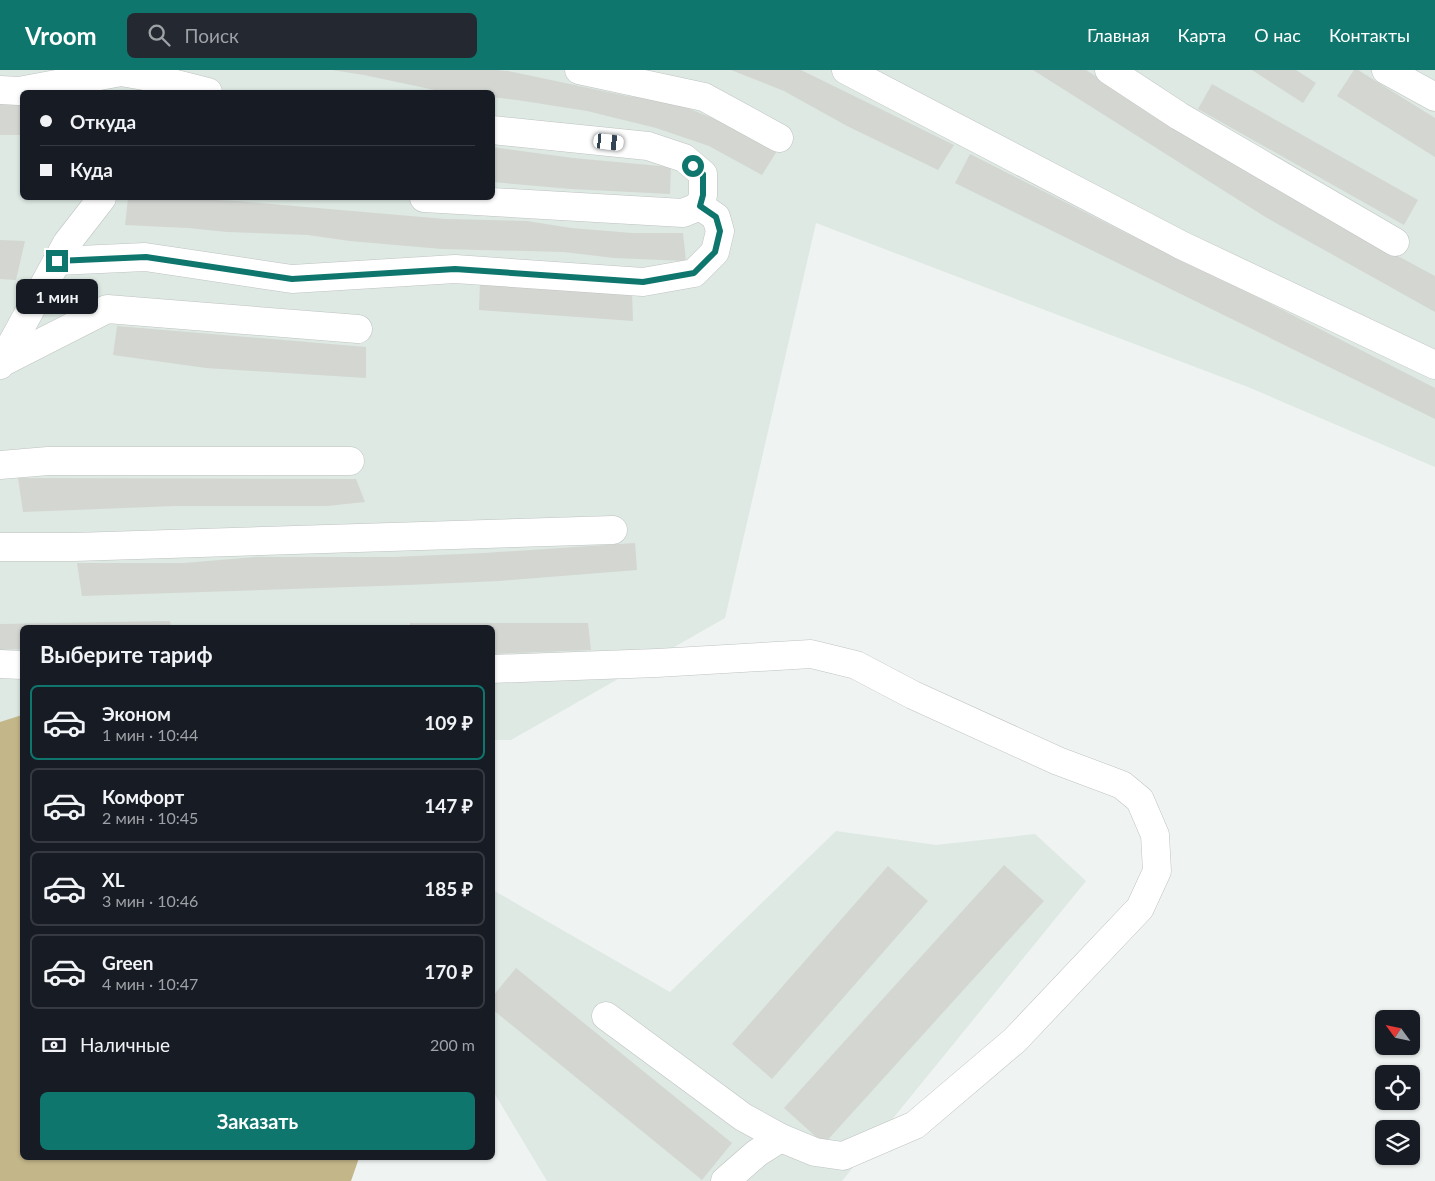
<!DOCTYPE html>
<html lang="ru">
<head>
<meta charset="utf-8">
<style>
	body { margin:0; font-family:Lato,sans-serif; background:#242831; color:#f1f3f6; height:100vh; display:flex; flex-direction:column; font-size:19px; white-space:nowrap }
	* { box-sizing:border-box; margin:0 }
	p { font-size:16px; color:#9ea1a6 }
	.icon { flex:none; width:28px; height:28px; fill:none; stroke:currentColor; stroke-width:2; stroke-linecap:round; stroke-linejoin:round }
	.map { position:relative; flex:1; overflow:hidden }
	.drawer { position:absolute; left:20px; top:555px; width:475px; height:535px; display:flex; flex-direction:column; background:#171b24; border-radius:8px; box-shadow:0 1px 4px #0004 }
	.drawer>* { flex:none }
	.banner { position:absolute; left:20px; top:20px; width:475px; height:110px; border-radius:8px; box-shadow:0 1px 4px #0004; display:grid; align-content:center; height:110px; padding:0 20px; background:#171b24 }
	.needle { width:32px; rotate:303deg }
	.controls { position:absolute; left:1375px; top:940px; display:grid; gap:10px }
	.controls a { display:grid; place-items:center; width:45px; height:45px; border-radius:8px; background:#171b24; box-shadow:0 1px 4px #0004; font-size:25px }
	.end { position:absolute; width:22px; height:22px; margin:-11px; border:6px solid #0f766e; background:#fff; box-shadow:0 0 0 2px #fff }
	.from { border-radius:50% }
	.bubble { position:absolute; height:35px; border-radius:8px; background:#171b24; box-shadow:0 1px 4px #0004; font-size:16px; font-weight:700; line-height:35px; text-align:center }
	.car { position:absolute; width:15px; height:30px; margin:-15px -8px; border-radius:6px; box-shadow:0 0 4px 1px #0007; background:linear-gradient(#fff 24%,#345 0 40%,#fff 0 76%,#345 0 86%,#fff 0) }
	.banner b { display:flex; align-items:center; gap:18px; height:48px; font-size:19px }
	.banner b+b { border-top:1px solid #363941 }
	.banner i { width:12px; height:12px; background:#f1f3f6 }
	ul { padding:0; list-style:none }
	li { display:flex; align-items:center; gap:15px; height:75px; margin:0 10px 8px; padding:0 10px; border:2px solid #363941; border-radius:8px }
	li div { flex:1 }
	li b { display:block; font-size:19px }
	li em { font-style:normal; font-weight:700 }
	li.on { border-color:#0f766e }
	li>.icon { width:45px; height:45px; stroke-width:1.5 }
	h2 { padding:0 20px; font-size:22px; line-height:60px }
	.pay { display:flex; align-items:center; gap:12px; height:55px; padding:0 20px; font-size:19px }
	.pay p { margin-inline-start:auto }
	.primary-button { display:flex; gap:10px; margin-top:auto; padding:10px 20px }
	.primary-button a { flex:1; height:58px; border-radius:8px; background:#0f766e; color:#fff; font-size:20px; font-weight:700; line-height:58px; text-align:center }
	header { display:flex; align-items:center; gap:30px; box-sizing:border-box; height:70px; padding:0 25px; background:#0f766e; color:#fff }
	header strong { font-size:24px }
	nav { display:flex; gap:28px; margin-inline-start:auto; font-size:18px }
	.search { width:350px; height:45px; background:#242831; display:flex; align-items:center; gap:12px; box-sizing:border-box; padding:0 18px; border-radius:8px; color:#9ea1a6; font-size:19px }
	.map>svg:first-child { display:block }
	.built { fill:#dee9e3; fill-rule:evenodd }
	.forest { fill:#c3b689 }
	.building { fill:#d4d6d2 }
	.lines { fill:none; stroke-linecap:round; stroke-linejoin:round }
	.minor-casing { stroke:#bfc3c1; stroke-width:29 }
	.minor { stroke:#fff; stroke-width:28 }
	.route { stroke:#0f766e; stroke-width:6 }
</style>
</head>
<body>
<header>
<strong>Vroom</strong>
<div class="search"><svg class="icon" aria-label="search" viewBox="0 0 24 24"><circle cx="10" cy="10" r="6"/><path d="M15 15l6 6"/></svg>Поиск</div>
<nav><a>Главная</a><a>Карта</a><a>О нас</a><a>Контакты</a></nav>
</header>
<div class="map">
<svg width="1435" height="1111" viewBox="0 0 1435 1111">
	<rect width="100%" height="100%" fill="#eff3f1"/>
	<g class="built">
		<path d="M 0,0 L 1435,0 L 1435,397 L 1248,317 L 816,153 L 725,548 L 511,670 L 493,670 L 492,558 L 22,558 L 22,742 L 0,755 ZM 22,22 L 492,22 L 492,128 L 22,128 Z"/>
		<path d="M 836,761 L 936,775 L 1035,764 L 1086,811 L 842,1111 L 547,1111 L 493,1021 L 493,820 L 670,922 Z"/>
	</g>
	<path class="forest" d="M 22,645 L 22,1088 L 359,1088 L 351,1111 L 0,1111 L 0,652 Z"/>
	<g class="building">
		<path d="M 332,0 L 496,0 L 508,1 L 627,26 L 670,31 L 732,56 L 777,81 L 762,105 L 709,76 L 656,58 L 587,41 L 517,30 L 492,27 L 492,22 L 444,22 L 364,5 Z"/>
		<path d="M 731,0 L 801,0 L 954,75 L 938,100 L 847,56 L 784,21 Z"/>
		<path d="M 1033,0 L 1086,0 L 1155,45 L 1320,144 L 1435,206 L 1435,242 L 1267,148 Z"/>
		<path d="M 1252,0 L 1296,0 L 1316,13 L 1303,33 Z"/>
		<path d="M 1354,0 L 1358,0 L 1435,48 L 1435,87 L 1337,26 Z"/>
		<path d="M 1212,14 L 1418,130 L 1404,155 L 1198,39 Z"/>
		<path d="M 0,30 L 22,31 L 22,65 L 0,65 Z"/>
		<path d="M 492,77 L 573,88 L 671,97 L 670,124 L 571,119 L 492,112 Z"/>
		<path d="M 970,84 L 1130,165 L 1240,218 L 1435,318 L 1435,349 L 955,113 Z"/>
		<path d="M 128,128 L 171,128 L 237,131 L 445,149 L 527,151 L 571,158 L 632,163 L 683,163 L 686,191 L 614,188 L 564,182 L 442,179 L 350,171 L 308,165 L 227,162 L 188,158 L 125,155 Z"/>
		<path d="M 0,170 L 25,171 L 16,210 L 0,209 Z"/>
		<path d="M 480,211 L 632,223 L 633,251 L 479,240 Z"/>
		<path d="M 117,256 L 366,277 L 366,308 L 206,298 L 113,285 Z"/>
		<path d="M 18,408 L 356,409 L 365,432 L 327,436 L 175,436 L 23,442 Z"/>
		<path d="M 635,473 L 637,500 L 499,511 L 408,515 L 82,526 L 77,493 L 184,493 L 255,487 L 393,487 L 484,483 Z"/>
		<path d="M 170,551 L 171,558 L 22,558 L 22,579 L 0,580 L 0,554 Z"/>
		<path d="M 410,553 L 588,553 L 591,580 L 492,584 L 492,558 L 410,558 Z"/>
		<path d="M 1004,795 L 1044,831 L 824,1074 L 784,1038 Z"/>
		<path d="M 888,796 L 928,831 L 772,1009 L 732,974 Z"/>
		<path d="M 516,898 L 732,1073 L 702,1110 L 492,939 L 492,927 Z"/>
	</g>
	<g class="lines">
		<defs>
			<g id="minor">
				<path d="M 579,0 L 704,27 L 779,68"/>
				<path d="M 846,0 L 1181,175 L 1435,295"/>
				<path d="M 1109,0 L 1179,46 L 1395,172"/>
				<path d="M 1386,0 L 1435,27"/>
				<path d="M 0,20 L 19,21 L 121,2 L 144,6 L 208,22"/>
				<path d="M 492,60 L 648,76 L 684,88 L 703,104 L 703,125 L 700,136"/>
				<path d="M 57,191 L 145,187 L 292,209 L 455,199 L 643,212 L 694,203 L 715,182 L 720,161 L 716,147 L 700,136 L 683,143 L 424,128"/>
				<path d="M 1,293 L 107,239 L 358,259"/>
				<path d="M 0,295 L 67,173 L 102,128"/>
				<path d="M 0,395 L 48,391 L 350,391"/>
				<path d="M 0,477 L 74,477 L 613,460"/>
				<path d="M 0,594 L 22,595"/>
				<path d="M 492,599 L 657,593 L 811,584 L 856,595 L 913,625 L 1058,691 L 1122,715 L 1140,730 L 1155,765 L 1157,801 L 1140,838 L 1015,970 L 915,1055 L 843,1086 L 815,1082 L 781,1068 L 743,1047 L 606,946"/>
				<path d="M 725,1111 L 757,1083 L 781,1068"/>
			</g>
		</defs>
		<use href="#minor" class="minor-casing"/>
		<use href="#minor" class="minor"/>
	</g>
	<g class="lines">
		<path class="route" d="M 57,191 L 146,187 L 292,209 L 455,199 L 643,212 L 694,203 L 715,182 L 720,161 L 716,147 L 700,136 L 703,125 L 703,104 L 693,96"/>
	</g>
</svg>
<div class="controls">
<a><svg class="needle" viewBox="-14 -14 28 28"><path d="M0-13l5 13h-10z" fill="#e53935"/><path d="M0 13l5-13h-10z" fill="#9ea1a6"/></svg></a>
<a><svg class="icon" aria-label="locate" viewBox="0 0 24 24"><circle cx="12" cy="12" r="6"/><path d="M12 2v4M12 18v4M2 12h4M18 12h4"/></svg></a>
<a><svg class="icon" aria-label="layers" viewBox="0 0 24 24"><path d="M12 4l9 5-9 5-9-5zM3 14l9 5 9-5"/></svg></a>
</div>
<i class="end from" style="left:693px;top:96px"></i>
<i class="end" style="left:57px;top:191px"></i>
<div class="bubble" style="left:16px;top:209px;width:82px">1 мин</div>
<i class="car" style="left:609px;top:72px;rotate:96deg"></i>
<div class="banner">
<b><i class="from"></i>Откуда</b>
<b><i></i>Куда</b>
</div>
<section class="drawer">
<h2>Выберите тариф</h2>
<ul>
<li class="on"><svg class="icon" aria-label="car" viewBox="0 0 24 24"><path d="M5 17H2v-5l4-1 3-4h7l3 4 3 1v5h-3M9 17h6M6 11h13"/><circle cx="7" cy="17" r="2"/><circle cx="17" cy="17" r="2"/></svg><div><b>Эконом</b><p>1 мин · 10:44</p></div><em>109 ₽</em></li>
<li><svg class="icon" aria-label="car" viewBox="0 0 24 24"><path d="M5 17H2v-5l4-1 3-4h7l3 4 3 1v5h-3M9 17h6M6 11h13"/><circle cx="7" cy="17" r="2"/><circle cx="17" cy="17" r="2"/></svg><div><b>Комфорт</b><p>2 мин · 10:45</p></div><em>147 ₽</em></li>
<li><svg class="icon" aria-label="car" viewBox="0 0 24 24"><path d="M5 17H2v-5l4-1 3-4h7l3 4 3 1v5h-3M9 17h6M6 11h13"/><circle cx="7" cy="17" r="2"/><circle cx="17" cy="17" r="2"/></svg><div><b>XL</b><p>3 мин · 10:46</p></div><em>185 ₽</em></li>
<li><svg class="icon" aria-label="car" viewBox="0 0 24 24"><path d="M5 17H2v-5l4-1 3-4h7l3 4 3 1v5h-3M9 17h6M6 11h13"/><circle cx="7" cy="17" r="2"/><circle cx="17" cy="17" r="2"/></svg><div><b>Green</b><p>4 мин · 10:47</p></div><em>170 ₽</em></li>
</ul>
<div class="pay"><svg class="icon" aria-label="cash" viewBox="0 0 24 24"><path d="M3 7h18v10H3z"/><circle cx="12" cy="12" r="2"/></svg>Наличные<p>200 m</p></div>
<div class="primary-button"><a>Заказать</a></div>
</section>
</div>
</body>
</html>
